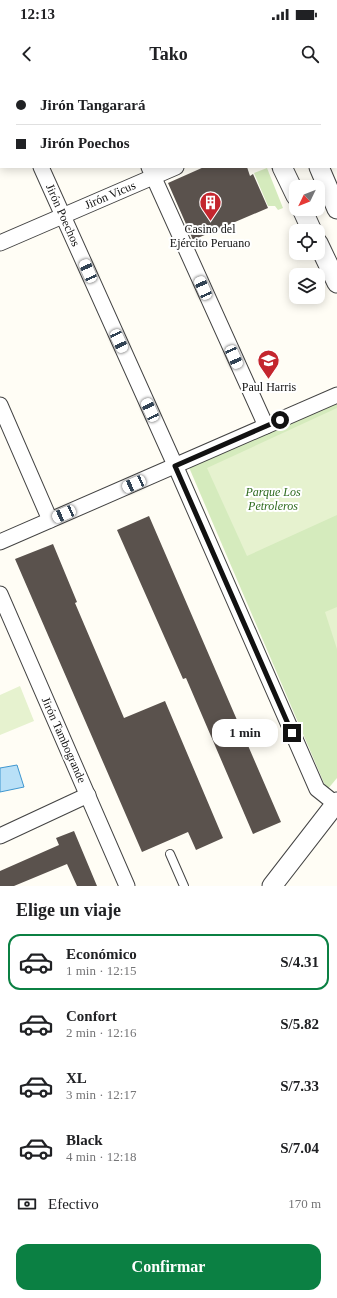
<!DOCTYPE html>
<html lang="es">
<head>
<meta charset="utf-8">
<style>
	body { margin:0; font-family:Georgia,serif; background:#f6f6f6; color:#202124; height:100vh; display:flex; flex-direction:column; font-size:15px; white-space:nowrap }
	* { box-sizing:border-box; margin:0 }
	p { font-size:13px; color:#757577 }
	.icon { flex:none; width:22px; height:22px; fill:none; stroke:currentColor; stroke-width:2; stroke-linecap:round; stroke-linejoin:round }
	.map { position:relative; height:806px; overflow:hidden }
	.side { display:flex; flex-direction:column; background:#fff; flex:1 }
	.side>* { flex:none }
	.hud { position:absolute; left:0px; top:0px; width:337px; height:88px; box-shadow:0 2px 10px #0003; display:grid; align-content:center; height:88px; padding:0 16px; background:#fff }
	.needle { width:26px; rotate:227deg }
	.controls { position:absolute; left:289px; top:100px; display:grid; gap:8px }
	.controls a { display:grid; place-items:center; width:36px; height:36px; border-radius:8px; background:#fff; box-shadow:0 2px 10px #0003; font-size:20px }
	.end { position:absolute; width:18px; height:18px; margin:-9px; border:5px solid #111; background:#fff; box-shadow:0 0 0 2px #fff }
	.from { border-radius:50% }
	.bubble { position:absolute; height:28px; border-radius:12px; background:#fff; box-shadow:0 2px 10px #0003; font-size:13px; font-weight:800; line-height:28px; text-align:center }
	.car { position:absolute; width:12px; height:24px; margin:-12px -6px; border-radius:5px; box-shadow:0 0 3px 1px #0007; background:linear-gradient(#fff 24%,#345 0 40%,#fff 0 76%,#345 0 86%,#fff 0) }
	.hud b { display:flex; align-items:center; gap:14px; height:38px; font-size:15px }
	.hud b+b { border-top:1px solid #e0e0e0 }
	.hud i { width:10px; height:10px; background:#202124 }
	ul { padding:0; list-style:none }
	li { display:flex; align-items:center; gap:12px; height:56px; margin:0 8px 6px; padding:0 8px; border:2px solid transparent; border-radius:12px }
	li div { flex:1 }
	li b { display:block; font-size:15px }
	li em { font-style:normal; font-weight:800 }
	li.selected { border-color:#0b8043 }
	li>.icon { width:36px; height:36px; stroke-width:1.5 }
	h2 { padding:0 16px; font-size:18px; line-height:48px }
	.pay { display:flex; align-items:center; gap:10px; height:44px; padding:0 16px; font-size:15px }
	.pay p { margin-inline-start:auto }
	.button { display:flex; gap:8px; margin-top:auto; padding:8px 16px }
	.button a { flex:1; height:46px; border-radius:12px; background:#0b8043; color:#fff; font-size:16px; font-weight:800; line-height:46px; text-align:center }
	.status { display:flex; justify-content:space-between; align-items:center; height:28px; padding:0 20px; background:#fff; direction:ltr }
	.status svg { height:11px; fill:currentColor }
	header { display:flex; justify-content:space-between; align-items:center; height:52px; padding:0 16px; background:#fff; font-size:18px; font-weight:800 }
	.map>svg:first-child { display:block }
	.green { fill:#d5ebbd }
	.pitch { fill:#e6f2cf }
	.water { fill:#b9e0f7; stroke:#3f96cf }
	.building { fill:#5a524d }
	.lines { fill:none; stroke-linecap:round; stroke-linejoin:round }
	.service-casing { stroke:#444; stroke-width:10 }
	.minor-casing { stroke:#444; stroke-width:17 }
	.tertiary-casing { stroke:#444; stroke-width:21 }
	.service { stroke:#fff; stroke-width:8 }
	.minor { stroke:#fff; stroke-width:15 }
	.tertiary { stroke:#fff; stroke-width:19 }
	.route { stroke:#111; stroke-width:5 }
	.labels { text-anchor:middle; stroke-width:4; stroke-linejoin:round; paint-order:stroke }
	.street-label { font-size:12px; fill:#111; stroke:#fff }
	.poi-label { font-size:12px; fill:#111; stroke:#fff }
	.park-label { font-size:12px; font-style:italic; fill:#2f6b1f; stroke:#fff }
</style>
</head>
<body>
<div class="status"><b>12:13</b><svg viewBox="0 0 49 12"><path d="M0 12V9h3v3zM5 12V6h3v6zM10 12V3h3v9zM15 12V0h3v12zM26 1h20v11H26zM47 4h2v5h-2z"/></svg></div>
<header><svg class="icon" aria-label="back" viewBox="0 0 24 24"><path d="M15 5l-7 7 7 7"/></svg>Tako<svg class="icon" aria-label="search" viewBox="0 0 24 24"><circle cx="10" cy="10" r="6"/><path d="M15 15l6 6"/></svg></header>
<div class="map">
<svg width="337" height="806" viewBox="0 0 337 806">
	<rect width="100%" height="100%" fill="#fffdf5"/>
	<g class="green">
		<path d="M 267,88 L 283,128 L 278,130 L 275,126 L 268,126 L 254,93 Z"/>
		<path d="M 337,322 L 337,698 L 327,710 L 188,385 Z"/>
	</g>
	<g class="pitch">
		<path d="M 337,328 L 337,435 L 247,476 L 207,388 Z"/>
		<path d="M 337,527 L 337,569 L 325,532 Z"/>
		<path d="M 20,606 L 34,641 L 0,655 L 0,615 Z"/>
	</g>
	<path class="water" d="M 17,685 L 24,707 L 0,712 L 0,688 Z"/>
	<g class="building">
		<path d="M 204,87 L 247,87 L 250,96 L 253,94 L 268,128 L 193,160 L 168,103 Z"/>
		<path d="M 149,436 L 281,742 L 253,754 L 186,598 L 183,599 L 117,450 Z"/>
		<path d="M 53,464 L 77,522 L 75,523 L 124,638 L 165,621 L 223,758 L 196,770 L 188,752 L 142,772 L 15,479 Z"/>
		<path d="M 74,751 L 97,806 L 77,806 L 67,784 L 14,806 L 0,806 L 0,791 L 59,765 L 56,758 Z"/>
	</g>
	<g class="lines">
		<defs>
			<path id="service" d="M 170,774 L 184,806"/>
			<g id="minor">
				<path d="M 2,0 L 3,1"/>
				<path d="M 111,0 L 111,1"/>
				<path d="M 336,18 L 337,18"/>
				<path d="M 41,87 L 175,385 L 317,709 L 337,725"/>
				<path d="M 149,87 L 266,346"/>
				<path d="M 0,163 L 176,87"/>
				<path d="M 0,325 L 50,440"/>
				<path d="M 0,462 L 337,315"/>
				<path d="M 0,514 L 127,806"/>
				<path d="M 0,756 L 88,715"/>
			</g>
			<g id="tertiary">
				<path d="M 243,0 L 243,1"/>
				<path d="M 281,0 L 282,1"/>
				<path d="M 282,87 L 296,116"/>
				<path d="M 319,87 L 337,129"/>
				<path d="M 302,129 L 312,151"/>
				<path d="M 318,163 L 337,203"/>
				<path d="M 272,806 L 337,722"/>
			</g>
		</defs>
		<use href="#service" class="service-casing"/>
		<use href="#minor" class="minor-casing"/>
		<use href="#tertiary" class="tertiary-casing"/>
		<use href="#service" class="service"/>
		<use href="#minor" class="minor"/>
		<use href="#tertiary" class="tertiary"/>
	</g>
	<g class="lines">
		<path class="route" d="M 280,340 L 175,386 L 292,653"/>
	</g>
	<defs>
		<symbol id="building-pin" viewBox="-11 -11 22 30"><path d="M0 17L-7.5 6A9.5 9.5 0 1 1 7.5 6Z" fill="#c4262e" stroke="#fff"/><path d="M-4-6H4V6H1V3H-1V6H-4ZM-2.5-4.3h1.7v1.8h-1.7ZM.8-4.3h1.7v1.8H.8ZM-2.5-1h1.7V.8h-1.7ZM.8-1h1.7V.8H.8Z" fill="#fff"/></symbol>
		<symbol id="school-pin" viewBox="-11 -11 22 30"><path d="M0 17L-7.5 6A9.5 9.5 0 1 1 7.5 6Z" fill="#c4262e" stroke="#fff"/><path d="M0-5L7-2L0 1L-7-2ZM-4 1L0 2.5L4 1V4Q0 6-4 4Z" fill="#fff"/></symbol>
	</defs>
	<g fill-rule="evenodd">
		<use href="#building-pin" x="198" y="110" width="25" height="34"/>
		<use href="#school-pin" x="256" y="268" width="25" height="34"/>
	</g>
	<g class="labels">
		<g class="street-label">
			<text transform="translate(110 115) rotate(-23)" y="4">Jirón Vicus</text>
			<text transform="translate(63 135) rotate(66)" y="4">Jirón Poechos</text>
			<text transform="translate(64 660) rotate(66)" y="4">Jirón Tambogrande</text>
		</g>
		<g class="poi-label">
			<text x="210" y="153">Casino del<tspan x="210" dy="14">Ejército Peruano</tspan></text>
			<text x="269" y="311">Paul Harris</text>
		</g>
		<g class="park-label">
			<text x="273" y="416">Parque Los<tspan x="273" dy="14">Petroleros</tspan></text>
		</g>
	</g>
</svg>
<div class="controls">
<a><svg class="needle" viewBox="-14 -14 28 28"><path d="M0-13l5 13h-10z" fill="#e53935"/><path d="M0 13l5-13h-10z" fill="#757577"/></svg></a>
<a><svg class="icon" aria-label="locate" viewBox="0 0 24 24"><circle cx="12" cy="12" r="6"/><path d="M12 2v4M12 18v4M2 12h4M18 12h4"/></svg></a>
<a><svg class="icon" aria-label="layers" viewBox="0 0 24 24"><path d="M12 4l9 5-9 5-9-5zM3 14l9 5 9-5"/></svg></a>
</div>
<i class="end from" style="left:280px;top:340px"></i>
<i class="end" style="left:292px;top:653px"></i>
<div class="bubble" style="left:212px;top:639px;width:66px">1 min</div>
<i class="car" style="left:88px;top:191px;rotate:336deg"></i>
<i class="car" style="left:203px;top:208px;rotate:336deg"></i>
<i class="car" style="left:119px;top:261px;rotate:155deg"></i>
<i class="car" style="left:234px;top:277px;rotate:156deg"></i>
<i class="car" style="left:150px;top:330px;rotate:335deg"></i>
<i class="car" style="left:134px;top:404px;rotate:246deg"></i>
<i class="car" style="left:64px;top:434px;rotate:246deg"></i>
<div class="hud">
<b><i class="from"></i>Jirón Tangarará</b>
<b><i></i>Jirón Poechos</b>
</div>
</div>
<section class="side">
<h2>Elige un viaje</h2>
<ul>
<li class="selected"><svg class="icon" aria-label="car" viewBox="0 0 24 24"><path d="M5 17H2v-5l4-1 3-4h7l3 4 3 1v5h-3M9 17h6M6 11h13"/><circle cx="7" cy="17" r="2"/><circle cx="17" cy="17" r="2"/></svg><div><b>Económico</b><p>1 min · 12:15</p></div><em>S/4.31</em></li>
<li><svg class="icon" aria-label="car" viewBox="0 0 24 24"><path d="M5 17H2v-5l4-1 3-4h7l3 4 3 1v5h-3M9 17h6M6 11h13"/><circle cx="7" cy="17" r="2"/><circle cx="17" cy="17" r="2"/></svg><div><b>Confort</b><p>2 min · 12:16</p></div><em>S/5.82</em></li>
<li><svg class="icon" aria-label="car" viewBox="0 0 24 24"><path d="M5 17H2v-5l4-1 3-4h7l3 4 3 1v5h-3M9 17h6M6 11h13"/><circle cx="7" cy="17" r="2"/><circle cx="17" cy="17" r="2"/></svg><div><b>XL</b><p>3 min · 12:17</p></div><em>S/7.33</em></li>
<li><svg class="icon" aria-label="car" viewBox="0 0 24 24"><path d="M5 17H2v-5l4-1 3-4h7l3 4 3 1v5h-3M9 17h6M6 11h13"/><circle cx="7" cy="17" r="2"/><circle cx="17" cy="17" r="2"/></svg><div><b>Black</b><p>4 min · 12:18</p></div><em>S/7.04</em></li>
</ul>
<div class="pay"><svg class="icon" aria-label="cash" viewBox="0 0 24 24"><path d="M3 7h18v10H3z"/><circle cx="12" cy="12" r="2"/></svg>Efectivo<p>170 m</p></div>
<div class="button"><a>Confirmar</a></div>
</section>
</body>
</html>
